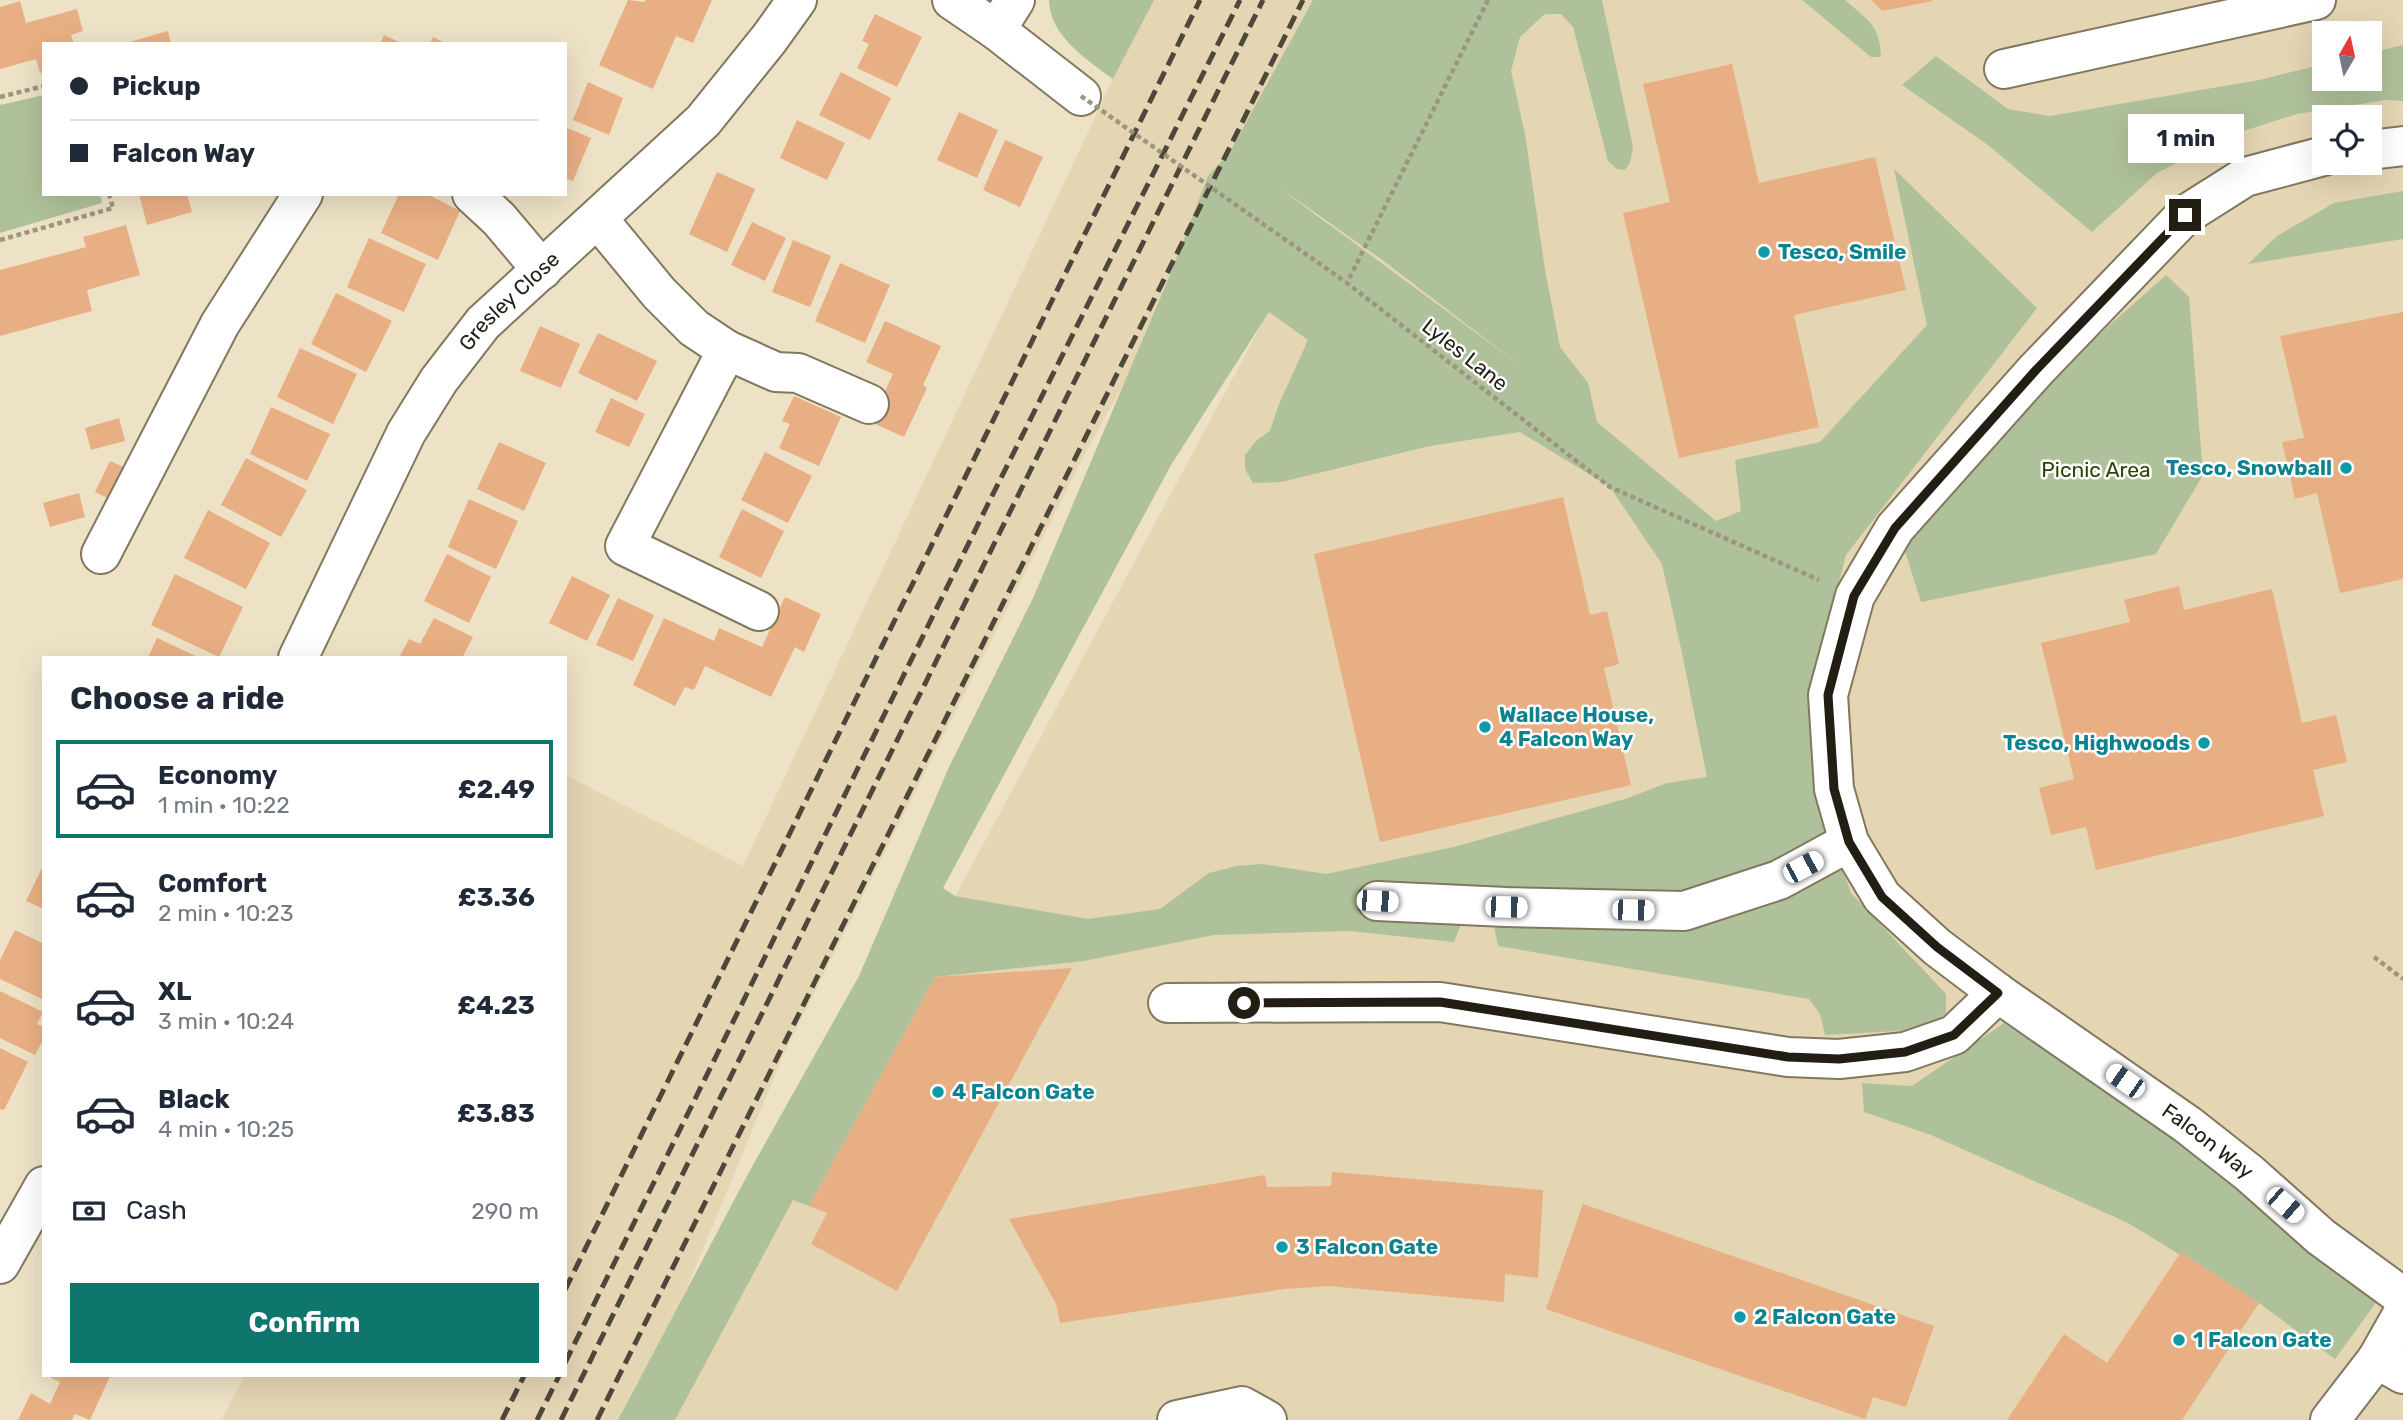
<!DOCTYPE html>
<html lang="en">
<head>
<meta charset="utf-8">
<style>
	body { margin:0; font-family:Rubik,sans-serif; background:#f6f6f7; color:#1f2937; height:100vh; display:flex; flex-direction:column; font-size:26px; white-space:nowrap }
	* { box-sizing:border-box; margin:0 }
	p { font-size:23px; color:#747a83 }
	.icon { flex:none; width:38px; height:38px; fill:none; stroke:currentColor; stroke-width:2; stroke-linecap:round; stroke-linejoin:round }
	.map { position:relative; flex:1; overflow:hidden }
	.drawer { position:absolute; left:42px; top:656px; width:525px; height:721px; display:flex; flex-direction:column; background:#fff; border-radius:0px; box-shadow:0 7px 28px #0002 }
	.drawer>* { flex:none }
	.banner { position:absolute; left:42px; top:42px; width:525px; height:154px; border-radius:0px; box-shadow:0 7px 28px #0002; display:grid; align-content:center; height:154px; padding:0 28px; background:#fff }
	.needle { width:46px; rotate:9deg }
	.buttons { position:absolute; left:2312px; top:21px; display:grid; gap:14px }
	.buttons a { display:grid; place-items:center; width:70px; height:70px; border-radius:0px; background:#fff; box-shadow:0 7px 28px #0002; font-size:35px }
	.end { position:absolute; width:32px; height:32px; margin:-16px; border:9px solid #221e14; background:#fff; box-shadow:0 0 0 4px #fff }
	.from { border-radius:50% }
	.bubble { position:absolute; height:49px; border-radius:0px; background:#fff; box-shadow:0 7px 28px #0002; font-size:23px; font-weight:700; line-height:49px; text-align:center }
	.car { position:absolute; width:21px; height:42px; margin:-21px -10px; border-radius:9px; box-shadow:0 0 5px 2px #0007; background:linear-gradient(#fff 24%,#345 0 40%,#fff 0 76%,#345 0 86%,#fff 0) }
	.banner b { display:flex; align-items:center; gap:24px; height:66px; font-size:26px }
	.banner b+b { border-top:2px solid #e0e1e3 }
	.banner i { width:18px; height:18px; background:#1f2937 }
	ul { padding:0; list-style:none }
	li { display:flex; align-items:center; gap:21px; height:98px; margin:0 14px 10px; padding:0 14px; border:4px solid transparent; border-radius:0px }
	li div { flex:1 }
	li b { display:block; font-size:26px }
	li em { font-style:normal; font-weight:700 }
	li.current { border-color:#0f766e }
	li>.icon { width:63px; height:63px; stroke-width:1.5 }
	h2 { padding:0 28px; font-size:32px; line-height:84px }
	.pay { display:flex; align-items:center; gap:18px; height:77px; padding:0 28px; font-size:26px }
	.pay p { margin-inline-start:auto }
	.primary-button { display:flex; gap:14px; margin-top:auto; padding:14px 28px }
	.primary-button a { flex:1; height:80px; border-radius:0px; background:#0f766e; color:#fff; font-size:28px; font-weight:700; line-height:80px; text-align:center }
	.map>svg:first-child { display:block }
	.built { fill:#e4d5b3; fill-rule:evenodd }
	.green { fill:#afc19a; fill-rule:evenodd }
	.building { fill:#e9af84 }
	.lines { fill:none; stroke-linecap:round; stroke-linejoin:round }
	.minor-casing { stroke:#82775f; stroke-width:42 }
	.path { stroke:#9e9581; stroke-width:4.5; stroke-dasharray:5 3.5; stroke-linecap:butt }
	.minor { stroke:#fff; stroke-width:38 }
	.rail { stroke:#4e483b; stroke-width:5; stroke-dasharray:14 7; stroke-linecap:butt }
	.path-bridge { stroke:#9e9581; stroke-width:4.5; stroke-dasharray:5 3.5; stroke-linecap:butt }
	.route { stroke:#221e14; stroke-width:9 }
	.culture-dot { fill:#0f9aa8; stroke:#fff; stroke-width:2.5 }
	.labels { text-anchor:middle; stroke-width:5; stroke-linejoin:round; paint-order:stroke }
	.culture-label { font-size:21px; font-weight:bold; fill:#0d838f; stroke:#fff; text-anchor:start }
	.street-label { font-size:21px; fill:#221e14; stroke:#fff }
	.park-label { font-size:21px; fill:#2d4400; stroke:#fff }
</style>
</head>
<body>
<div class="map">
<svg width="2403" height="1420" viewBox="0 0 2403 1420">
	<rect width="100%" height="100%" fill="#ede1c6"/>
	<g class="built">
		<path d="M 1145,0 L 1327,0 L 1237,180 L 1083,457 L 785,1051 L 632,1420 L 222,1420 L 244,1376 L 565,1376 L 565,775 L 743,866 L 1113,79 Z"/>
		<path d="M 1487,0 L 2403,0 L 2403,1420 L 675,1420 L 1273,303 ZM 2324,33 L 2370,33 L 2370,79 L 2324,79 ZM 2324,117 L 2370,117 L 2370,163 L 2324,163 Z"/>
	</g>
	<g class="green">
		<path d="M 1049,0 L 1154,0 L 1113,79 C 1087,60 1049,35 1049,0 Z"/>
		<path d="M 1313,0 L 1602,0 L 1633,147 L 1630,163 L 1625,170 L 1617,169 L 1608,161 L 1573,27 L 1561,14 L 1545,14 L 1520,37 L 1511,71 L 1525,134 L 1545,270 L 1560,347 L 1588,383 L 1597,422 L 1716,521 L 1741,511 L 1735,460 L 1820,442 L 1927,325 L 1894,169 L 2037,308 L 1846,555 L 1820,655 L 1820,807 L 1851,893 L 1946,994 L 1946,1013 L 1933,1024 L 1916,1030 L 1825,1035 L 1820,1014 L 1809,999 L 1498,946 L 1494,926 L 1463,920 L 1454,942 L 1349,931 L 1214,935 L 1084,961 L 935,977 L 809,1206 L 793,1200 L 675,1420 L 618,1420 L 748,1174 L 859,976 L 949,767 L 1034,596 L 1170,275 L 1208,176 L 1230,152 ZM 1277,186 L 1381,259 L 1529,372 ZM 1269,312 L 1308,340 L 1279,404 L 1270,431 L 1257,440 L 1245,455 L 1245,469 L 1253,483 L 1281,482 L 1430,446 L 1520,432 L 1610,487 L 1662,564 L 1682,653 L 1707,777 L 1667,783 L 1625,799 L 1454,847 L 1326,874 L 1262,864 L 1237,866 L 1209,873 L 1160,909 L 1088,919 L 955,896 L 943,888 L 1171,465 Z"/>
		<path d="M 1802,0 L 1845,0 C 1867,20 1880,24 1881,57 L 1871,57 Z"/>
		<path d="M 2403,45 L 2403,101 L 2386,100 L 2297,114 L 2228,136 L 2157,173 L 2092,232 L 1988,145 L 1902,85 L 1936,56 L 2008,109 L 2050,116 L 2259,80 L 2324,64 L 2324,79 L 2370,79 L 2370,53 Z"/>
		<path d="M 44,95 L 44,194 L 100,194 L 102,203 L 0,233 L 0,105 Z"/>
		<path d="M 2403,191 L 2403,239 L 2248,264 L 2277,236 L 2334,203 Z"/>
		<path d="M 2166,275 L 2189,297 L 2203,475 L 2156,554 L 1921,602 L 1903,545 L 2059,370 Z"/>
		<path d="M 2004,1023 L 2084,1072 L 2381,1296 L 2335,1359 L 2259,1303 L 2128,1223 L 1931,1135 L 1864,1112 L 1862,1083 L 1912,1086 Z"/>
	</g>
	<g class="building">
		<path d="M 628,0 L 644,2 L 646,0 L 712,0 L 693,43 L 676,36 L 653,89 L 599,65 Z"/>
		<path d="M 1871,0 L 1933,0 L 1933,1 L 1882,11 Z"/>
		<path d="M 20,1 L 26,23 L 77,9 L 83,31 L 71,35 L 74,44 L 44,44 L 44,72 L 40,73 L 36,59 L 0,69 L 0,7 Z"/>
		<path d="M 875,14 L 922,37 L 897,87 L 857,68 L 869,44 L 862,41 Z"/>
		<path d="M 168,31 L 171,44 L 126,44 L 126,43 Z"/>
		<path d="M 384,35 L 403,44 L 380,44 Z"/>
		<path d="M 433,37 L 447,44 L 430,44 Z"/>
		<path d="M 1732,64 L 1759,183 L 1875,157 L 1906,290 L 1794,315 L 1819,427 L 1679,458 L 1623,213 L 1670,202 L 1643,84 Z"/>
		<path d="M 841,72 L 891,98 L 870,140 L 819,115 Z"/>
		<path d="M 588,82 L 623,98 L 609,135 L 573,120 Z"/>
		<path d="M 959,112 L 998,130 L 977,178 L 937,160 Z"/>
		<path d="M 797,120 L 845,143 L 827,180 L 780,158 Z"/>
		<path d="M 565,127 L 591,138 L 573,181 L 565,178 Z"/>
		<path d="M 1005,140 L 1043,157 L 1020,207 L 983,190 Z"/>
		<path d="M 717,172 L 755,189 L 727,252 L 689,234 Z"/>
		<path d="M 139,194 L 187,194 L 192,212 L 147,225 Z"/>
		<path d="M 399,194 L 427,194 L 460,211 L 438,260 L 381,233 Z"/>
		<path d="M 752,222 L 786,238 L 765,281 L 731,265 Z"/>
		<path d="M 126,225 L 140,275 L 87,290 L 92,311 L 0,336 L 0,270 L 86,247 L 83,237 Z"/>
		<path d="M 369,238 L 426,264 L 404,312 L 347,287 Z"/>
		<path d="M 793,240 L 831,256 L 810,307 L 772,292 Z"/>
		<path d="M 840,263 L 890,285 L 865,343 L 815,321 Z"/>
		<path d="M 336,293 L 392,321 L 366,372 L 311,344 Z"/>
		<path d="M 2403,312 L 2403,579 L 2340,593 L 2317,493 L 2295,499 L 2282,442 L 2304,438 L 2280,336 Z"/>
		<path d="M 885,321 L 941,346 L 923,385 L 927,388 L 904,437 L 871,422 L 893,374 L 866,362 Z"/>
		<path d="M 540,326 L 580,344 L 561,388 L 520,371 Z"/>
		<path d="M 598,333 L 657,361 L 637,401 L 578,373 Z"/>
		<path d="M 300,348 L 357,374 L 333,424 L 277,397 Z"/>
		<path d="M 794,396 L 841,417 L 819,466 L 779,448 L 790,424 L 782,421 Z"/>
		<path d="M 611,398 L 645,414 L 629,447 L 595,432 Z"/>
		<path d="M 271,407 L 330,434 L 307,481 L 250,454 Z"/>
		<path d="M 119,418 L 125,441 L 91,450 L 85,428 Z"/>
		<path d="M 499,442 L 546,463 L 524,511 L 477,489 Z"/>
		<path d="M 765,452 L 812,476 L 788,523 L 741,500 Z"/>
		<path d="M 246,458 L 307,490 L 281,537 L 221,505 Z"/>
		<path d="M 110,461 L 133,471 L 118,503 L 95,492 Z"/>
		<path d="M 79,493 L 85,517 L 50,527 L 43,503 Z"/>
		<path d="M 1563,497 L 1590,615 L 1607,611 L 1619,664 L 1604,668 L 1631,785 L 1380,842 L 1314,554 Z"/>
		<path d="M 469,499 L 518,521 L 496,569 L 448,547 Z"/>
		<path d="M 742,509 L 784,531 L 761,578 L 719,557 Z"/>
		<path d="M 208,510 L 270,543 L 246,589 L 184,558 Z"/>
		<path d="M 447,554 L 491,577 L 469,623 L 424,601 Z"/>
		<path d="M 175,574 L 243,607 L 219,657 L 151,625 Z"/>
		<path d="M 572,576 L 610,595 L 587,641 L 549,623 Z"/>
		<path d="M 2179,586 L 2184,610 L 2272,589 L 2302,723 L 2336,715 L 2347,762 L 2313,770 L 2324,816 L 2096,870 L 2086,827 L 2051,835 L 2039,788 L 2074,779 L 2041,643 L 2130,622 L 2124,600 Z"/>
		<path d="M 785,597 L 821,614 L 804,652 L 795,647 L 771,697 L 705,666 L 694,690 L 685,687 L 675,706 L 633,685 L 664,618 L 714,641 L 719,628 L 762,647 Z"/>
		<path d="M 618,598 L 654,615 L 633,661 L 596,645 Z"/>
		<path d="M 434,618 L 473,637 L 462,658 L 399,658 L 409,639 L 420,644 Z"/>
		<path d="M 157,638 L 200,658 L 148,658 Z"/>
		<path d="M 44,864 L 44,909 L 26,901 Z"/>
		<path d="M 15,930 L 44,944 L 44,1000 L 0,979 L 0,960 Z"/>
		<path d="M 1072,968 L 897,1291 L 811,1244 L 827,1213 L 809,1206 L 935,977 Z"/>
		<path d="M 0,991 L 43,1012 L 37,1024 L 44,1027 L 44,1038 L 35,1055 L 0,1038 Z"/>
		<path d="M 0,1048 L 28,1062 L 4,1110 L 0,1109 Z"/>
		<path d="M 1332,1172 L 1543,1190 L 1538,1278 L 1505,1274 L 1504,1302 L 1328,1286 L 1285,1289 L 1060,1323 L 1056,1304 L 1009,1219 L 1265,1175 L 1267,1187 L 1331,1186 Z"/>
		<path d="M 1583,1204 L 1934,1326 L 1906,1407 L 1873,1397 L 1865,1419 L 1546,1309 Z"/>
		<path d="M 2181,1252 L 2259,1303 L 2182,1420 L 2007,1420 L 2064,1334 L 2107,1363 Z"/>
		<path d="M 52,1376 L 110,1376 L 90,1420 L 75,1414 L 72,1420 L 18,1420 L 31,1393 L 50,1404 L 60,1382 L 51,1378 Z"/>
	</g>
	<g class="lines">
		<defs>
			<g id="minor">
				<path d="M 952,0 L 996,30 L 1081,96"/>
				<path d="M 996,30 L 1015,0"/>
				<path d="M 2004,69 L 2316,0"/>
				<path d="M 2370,150 L 2403,146"/>
				<path id="s1" d="M 2324,156 L 2245,177 L 2185,215 L 2036,370 L 1895,528 L 1855,596 L 1828,695 L 1834,789 L 1849,842 L 1882,897 L 1937,947 L 1998,993 L 2188,1125 L 2249,1173 L 2321,1237 L 2403,1297"/>
				<path d="M 472,194 L 499,219 L 542,270"/>
				<path d="M 598,219 L 659,293 L 694,328 L 727,350 L 776,372 L 798,373 L 869,404"/>
				<path d="M 727,350 L 625,546 L 759,611"/>
				<path d="M 101,554 L 220,324 L 303,194"/>
				<path id="s2" d="M 298,658 L 406,433 L 439,380 L 483,323 L 703,121 L 769,39 L 797,0"/>
				<path d="M 1377,901 L 1506,907 L 1684,911 L 1779,880 L 1849,842"/>
				<path d="M 1168,1003 L 1440,1002 L 1788,1057 L 1839,1059 L 1905,1052 L 1954,1035 L 1998,993"/>
				<path d="M 0,1264 L 44,1186"/>
				<path d="M 2403,1313 L 2377,1359 L 2403,1374"/>
				<path d="M 1177,1420 L 1242,1406 L 1267,1420"/>
				<path d="M 2330,1420 L 2377,1359"/>
			</g>
		</defs>
		<use href="#minor" class="minor-casing"/>
		<g class="path">
			<path d="M 1488,0 L 1347,283 L 1610,487 L 1819,580"/>
			<path d="M 0,97 L 44,86"/>
			<path d="M 0,240 L 113,208 L 109,194"/>
			<path d="M 2374,957 L 2403,979"/>
		</g>
		<use href="#minor" class="minor"/>
		<g class="rail">
			<path d="M 565,1290 L 1200,0"/>
			<path d="M 565,1363 L 988,504 L 1240,0"/>
			<path d="M 502,1420 L 524,1376"/>
			<path d="M 537,1420 L 559,1376"/>
			<path d="M 561,1420 L 1263,0"/>
			<path d="M 597,1420 L 1303,0"/>
		</g>
		<path class="path-bridge" d="M 1081,96 L 1347,283"/>
	</g>
	<g class="lines">
		<path class="route" d="M 1244,1003 L 1440,1002 L 1788,1057 L 1839,1059 L 1905,1052 L 1954,1035 L 1998,993 L 1937,947 L 1882,897 L 1849,842 L 1834,789 L 1828,695 L 1854,596 L 1895,528 L 2036,370 L 2185,215"/>
	</g>
	<g class="culture-dot">
		<circle cx="1764" cy="252" r="7"/>
		<circle cx="2346" cy="468" r="7"/>
		<circle cx="1485" cy="727" r="7"/>
		<circle cx="2204" cy="743" r="7"/>
		<circle cx="938" cy="1092" r="7"/>
		<circle cx="1282" cy="1247" r="7"/>
		<circle cx="1740" cy="1317" r="7"/>
		<circle cx="2179" cy="1340" r="7"/>
	</g>
	<g class="labels">
		<g class="culture-label">
			<text x="1778" y="259">Tesco, Smile</text>
			<text x="2332" y="475" text-anchor="end">Tesco, Snowball</text>
			<text x="1499" y="722">Wallace House,<tspan x="1499" dy="24">4 Falcon Way</tspan></text>
			<text x="2190" y="750" text-anchor="end">Tesco, Highwoods</text>
			<text x="952" y="1099">4 Falcon Gate</text>
			<text x="1296" y="1254">3 Falcon Gate</text>
			<text x="1754" y="1324">2 Falcon Gate</text>
			<text x="2193" y="1347">1 Falcon Gate</text>
		</g>
		<g class="street-label">
			<text dy="7" stroke="none"><textPath href="#s2" startOffset="418">Gresley Close</textPath></text>
			<text transform="translate(1465 355) rotate(38)" y="7">Lyles Lane</text>
			<text dy="7" stroke="none"><textPath href="#s1" startOffset="1382">Falcon Way</textPath></text>
		</g>
		<g class="park-label">
			<text x="2096" y="477">Picnic Area</text>
		</g>
	</g>
</svg>
<div class="buttons">
<a><svg class="needle" viewBox="-14 -14 28 28"><path d="M0-13l5 13h-10z" fill="#e53935"/><path d="M0 13l5-13h-10z" fill="#747a83"/></svg></a>
<a><svg class="icon" aria-label="locate" viewBox="0 0 24 24"><circle cx="12" cy="12" r="6"/><path d="M12 2v4M12 18v4M2 12h4M18 12h4"/></svg></a>
</div>
<i class="end from" style="left:1244px;top:1003px"></i>
<i class="end" style="left:2185px;top:215px"></i>
<div class="bubble" style="left:2128px;top:114px;width:116px">1 min</div>
<i class="car" style="left:1803px;top:867px;rotate:62deg"></i>
<i class="car" style="left:1377px;top:901px;rotate:93deg"></i>
<i class="car" style="left:1506px;top:907px;rotate:91deg"></i>
<i class="car" style="left:1633px;top:910px;rotate:91deg"></i>
<i class="car" style="left:2125px;top:1081px;rotate:305deg"></i>
<i class="car" style="left:2285px;top:1205px;rotate:131deg"></i>
<div class="banner">
<b><i class="from"></i>Pickup</b>
<b><i></i>Falcon Way</b>
</div>
<section class="drawer">
<h2>Choose a ride</h2>
<ul>
<li class="current"><svg class="icon" aria-label="car" viewBox="0 0 24 24"><path d="M5 17H2v-5l4-1 3-4h7l3 4 3 1v5h-3M9 17h6M6 11h13"/><circle cx="7" cy="17" r="2"/><circle cx="17" cy="17" r="2"/></svg><div><b>Economy</b><p>1 min · 10:22</p></div><em>£2.49</em></li>
<li><svg class="icon" aria-label="car" viewBox="0 0 24 24"><path d="M5 17H2v-5l4-1 3-4h7l3 4 3 1v5h-3M9 17h6M6 11h13"/><circle cx="7" cy="17" r="2"/><circle cx="17" cy="17" r="2"/></svg><div><b>Comfort</b><p>2 min · 10:23</p></div><em>£3.36</em></li>
<li><svg class="icon" aria-label="car" viewBox="0 0 24 24"><path d="M5 17H2v-5l4-1 3-4h7l3 4 3 1v5h-3M9 17h6M6 11h13"/><circle cx="7" cy="17" r="2"/><circle cx="17" cy="17" r="2"/></svg><div><b>XL</b><p>3 min · 10:24</p></div><em>£4.23</em></li>
<li><svg class="icon" aria-label="car" viewBox="0 0 24 24"><path d="M5 17H2v-5l4-1 3-4h7l3 4 3 1v5h-3M9 17h6M6 11h13"/><circle cx="7" cy="17" r="2"/><circle cx="17" cy="17" r="2"/></svg><div><b>Black</b><p>4 min · 10:25</p></div><em>£3.83</em></li>
</ul>
<div class="pay"><svg class="icon" aria-label="cash" viewBox="0 0 24 24"><path d="M3 7h18v10H3z"/><circle cx="12" cy="12" r="2"/></svg>Cash<p>290 m</p></div>
<div class="primary-button"><a>Confirm</a></div>
</section>
</div>
</body>
</html>
